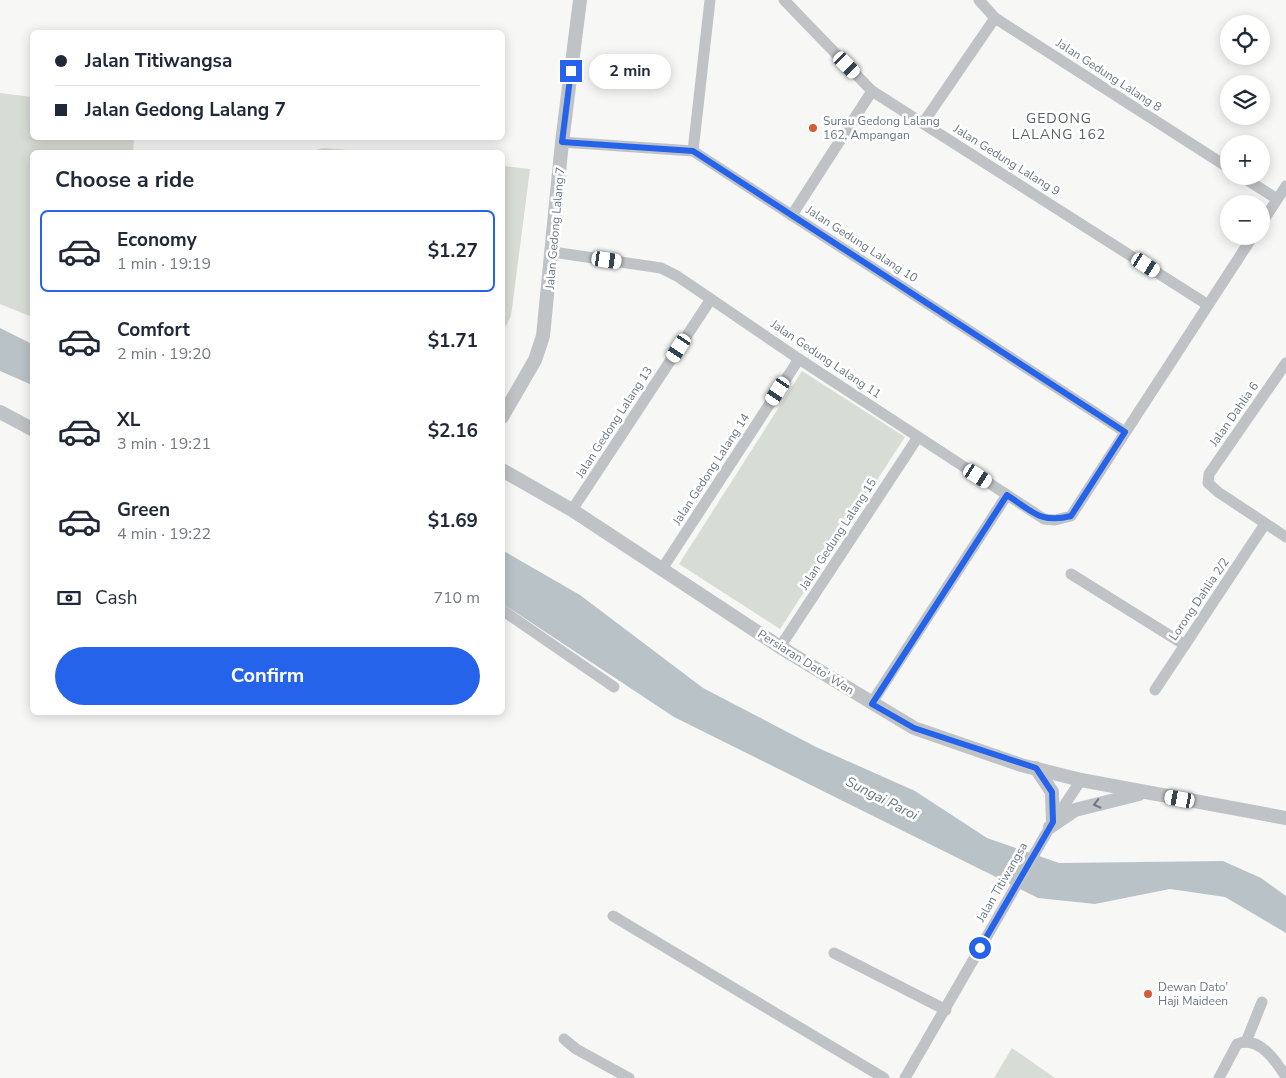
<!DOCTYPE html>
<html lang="en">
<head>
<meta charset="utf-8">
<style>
	body { margin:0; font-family:"Nunito Sans",sans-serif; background:#f2f2f3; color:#1f2937; height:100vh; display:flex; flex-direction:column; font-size:19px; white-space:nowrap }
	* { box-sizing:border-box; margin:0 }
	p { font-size:16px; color:#747a83 }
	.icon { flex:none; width:28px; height:28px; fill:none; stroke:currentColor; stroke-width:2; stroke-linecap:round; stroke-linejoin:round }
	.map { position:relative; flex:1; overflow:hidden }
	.details { position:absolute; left:30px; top:150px; width:475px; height:565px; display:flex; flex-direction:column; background:#fff; border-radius:8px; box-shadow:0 2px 12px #0003 }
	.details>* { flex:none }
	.top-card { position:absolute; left:30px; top:30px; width:475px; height:110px; border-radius:8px; box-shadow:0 2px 12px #0003; display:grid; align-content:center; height:110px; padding:0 25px; background:#fff }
	.controls { position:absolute; left:1220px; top:15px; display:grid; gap:10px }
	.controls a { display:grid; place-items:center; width:50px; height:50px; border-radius:50%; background:#fff; box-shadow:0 2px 12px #0003; font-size:25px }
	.end { position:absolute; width:22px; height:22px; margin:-11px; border:6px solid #2563eb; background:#fff; box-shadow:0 0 0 2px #fff }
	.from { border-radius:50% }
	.bubble { position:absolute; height:35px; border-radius:18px; background:#fff; box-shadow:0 2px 12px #0003; font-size:16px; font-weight:700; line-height:35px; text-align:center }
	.car { position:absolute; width:15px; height:30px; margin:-15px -8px; border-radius:6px; box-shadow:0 0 4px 1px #0007; background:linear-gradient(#fff 24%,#345 0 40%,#fff 0 76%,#345 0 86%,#fff 0) }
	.top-card b { display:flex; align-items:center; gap:18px; height:48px; font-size:19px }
	.top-card b+b { border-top:1px solid #e0e1e3 }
	.top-card i { width:12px; height:12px; background:#1f2937 }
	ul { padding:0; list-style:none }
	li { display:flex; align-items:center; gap:15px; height:82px; margin:0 10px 8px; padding:0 15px; border:2px solid transparent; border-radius:8px }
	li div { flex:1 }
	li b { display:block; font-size:19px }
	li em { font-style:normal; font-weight:700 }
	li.on { border-color:#2563eb }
	li>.icon { width:45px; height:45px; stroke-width:1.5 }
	h2 { padding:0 25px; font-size:22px; line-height:60px }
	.pay { display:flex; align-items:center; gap:12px; height:55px; padding:0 25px; font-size:19px }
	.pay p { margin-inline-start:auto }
	.cta { display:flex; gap:10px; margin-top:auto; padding:10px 25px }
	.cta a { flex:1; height:58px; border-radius:30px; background:#2563eb; color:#fff; font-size:20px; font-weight:700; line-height:58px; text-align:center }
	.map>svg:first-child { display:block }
	.green { fill:#d7dcd4 }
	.water { fill:#b9c3c7 }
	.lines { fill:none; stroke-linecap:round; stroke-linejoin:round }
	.minor { stroke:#bfc3c6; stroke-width:11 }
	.tertiary { stroke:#bfc3c6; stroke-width:14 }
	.oneway { stroke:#697883 }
	.route { stroke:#2563eb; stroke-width:6 }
	.poi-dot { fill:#d35c39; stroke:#fff; stroke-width:2 }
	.labels { text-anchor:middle; stroke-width:5; stroke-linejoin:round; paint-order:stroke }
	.street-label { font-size:12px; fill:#697883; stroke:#fff }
	.poi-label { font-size:12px; fill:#697883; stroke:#fff; text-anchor:start }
	.neighbourhood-label { font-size:14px; letter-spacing:1px; fill:#566169; stroke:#fff }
	.water-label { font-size:14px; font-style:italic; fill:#65787f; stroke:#fff }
</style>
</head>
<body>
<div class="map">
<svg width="1286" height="1078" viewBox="0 0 1286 1078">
	<rect width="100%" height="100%" fill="#f7f7f5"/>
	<g class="green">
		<path d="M 0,93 L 32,97 L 32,138 L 134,138 L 133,152 L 32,152 L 32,317 L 0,304 Z"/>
		<path d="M 323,148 L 371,152 L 310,152 Z"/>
		<path d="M 503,166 L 530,169 L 511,316 L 503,331 Z"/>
		<path d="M 802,371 L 905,437 L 780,629 L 679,564 Z"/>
		<path d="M 1012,1048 L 1055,1078 L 994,1078 Z"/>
	</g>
	<g class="water">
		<path d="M 0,328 L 32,344 L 32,385 L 0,371 Z"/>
		<path d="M 502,550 L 580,595 L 703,688 L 816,747 L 915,791 L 987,838 L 1059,863 L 1223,861 L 1261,878 L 1286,896 L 1286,933 L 1225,897 L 1170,889 L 1095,904 L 1038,898 L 674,717 L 503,604 Z"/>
	</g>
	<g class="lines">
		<g class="minor">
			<path d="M 784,0 L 872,91 L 1208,305"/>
			<path d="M 979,0 L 995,18 L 1229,168"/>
			<path d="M 923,123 L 995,18"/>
			<path d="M 562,142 L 693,151 L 1125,432"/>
			<path d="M 693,151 L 710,0"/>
			<path d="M 1241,176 L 1277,199"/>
			<path d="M 792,215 L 872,91"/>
			<path d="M 1261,224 L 1286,186"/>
			<path d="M 553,252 L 661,268 L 677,276 L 799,359 L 1044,519 L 1055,520 L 1071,516 L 1253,236"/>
			<path d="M 1286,363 L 1209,474 L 1208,483 L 1218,492 L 1286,537"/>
			<path d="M 572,510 L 711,299"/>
			<path d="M 662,569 L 799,359"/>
			<path d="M 1071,574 L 1185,645"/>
			<path d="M 502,610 L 614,687"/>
			<path d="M 780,647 L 918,437"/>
			<path d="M 1155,690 L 1265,524"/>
			<path d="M 871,704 L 1007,495"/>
			<path d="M 613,916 L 884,1078"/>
			<path d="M 834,953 L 946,1010"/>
			<path d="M 564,1039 L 576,1049 L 629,1078"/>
			<path d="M 1246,1042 L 1262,1002"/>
			<path d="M 905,1078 L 1050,827 L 1081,780"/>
			<path d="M 1219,1078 L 1237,1044 C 1259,1035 1276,1061 1286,1077"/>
		</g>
		<g class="tertiary">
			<path d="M 0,412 L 32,429"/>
			<path d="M 502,417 L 535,360 L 543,336 L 562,142 L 580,0"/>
			<path d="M 502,470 L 572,510 L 780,647 L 914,728 L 1021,765 L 1081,780 L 1286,818"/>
			<path d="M 1036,768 L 1052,792 L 1053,823"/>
			<path d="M 1050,827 L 1075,810 L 1139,794"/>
		</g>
	</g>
	<defs><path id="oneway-chevron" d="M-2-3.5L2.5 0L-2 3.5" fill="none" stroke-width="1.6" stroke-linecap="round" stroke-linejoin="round" transform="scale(1.25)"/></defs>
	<use class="oneway" href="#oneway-chevron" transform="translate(1097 804) rotate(166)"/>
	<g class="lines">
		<path class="route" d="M 571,71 L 562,142 L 693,151 L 1125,432 L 1071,516 C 1040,524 1032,511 1007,495 L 872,704 L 914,728 L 1036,768 L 1052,792 L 1053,822 L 980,948"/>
	</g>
	<g class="poi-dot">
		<circle cx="813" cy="128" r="5"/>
		<circle cx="1148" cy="994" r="5"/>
	</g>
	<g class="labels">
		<g class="street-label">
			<text transform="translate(1109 75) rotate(33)" y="4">Jalan Gedung Lalang 8</text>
			<text transform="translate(1007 160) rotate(32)" y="4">Jalan Gedung Lalang 9</text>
			<text transform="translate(555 228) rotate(-85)" y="4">Jalan Gedong Lalang 7</text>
			<text transform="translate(862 244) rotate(33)" y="4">Jalan Gedung Lalang 10</text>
			<text transform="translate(826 359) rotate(34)" y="4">Jalan Gedung Lalang 11</text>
			<text transform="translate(1234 414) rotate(-55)" y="4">Jalan Dahlia 6</text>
			<text transform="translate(614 422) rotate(-57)" y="4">Jalan Gedong Lalang 13</text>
			<text transform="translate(711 469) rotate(-57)" y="4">Jalan Gedong Lalang 14</text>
			<text transform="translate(838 534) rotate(-57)" y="4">Jalan Gedung Lalang 15</text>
			<text transform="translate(1199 599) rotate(-56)" y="4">Lorong Dahlia 2/2</text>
			<text transform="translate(806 662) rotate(32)" y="4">Persiaran Dato' Wan</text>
			<text transform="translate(1002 882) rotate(-60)" y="4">Jalan Titiwangsa</text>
		</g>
		<g class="poi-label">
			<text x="823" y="125">Surau Gedong Lalang<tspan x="823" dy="14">162, Ampangan</tspan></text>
			<text x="1158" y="991">Dewan Dato'<tspan x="1158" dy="14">Haji Maideen</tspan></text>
		</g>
		<g class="neighbourhood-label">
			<text x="1059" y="123">GEDONG<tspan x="1059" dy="16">LALANG 162</tspan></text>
		</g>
		<g class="water-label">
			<text transform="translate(882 798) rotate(27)" y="5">Sungai Paroi</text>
		</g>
	</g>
</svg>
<div class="controls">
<a><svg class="icon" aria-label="locate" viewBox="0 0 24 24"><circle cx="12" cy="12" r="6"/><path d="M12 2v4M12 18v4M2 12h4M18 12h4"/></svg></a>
<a><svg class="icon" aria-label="layers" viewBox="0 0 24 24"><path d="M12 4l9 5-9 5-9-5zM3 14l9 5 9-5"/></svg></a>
<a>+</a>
<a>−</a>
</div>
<i class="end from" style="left:980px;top:948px"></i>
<i class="end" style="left:571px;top:71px"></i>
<div class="bubble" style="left:589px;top:54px;width:82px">2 min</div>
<i class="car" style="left:847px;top:65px;rotate:136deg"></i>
<i class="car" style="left:607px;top:260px;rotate:98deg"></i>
<i class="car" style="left:1146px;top:265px;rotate:123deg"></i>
<i class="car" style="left:679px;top:348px;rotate:213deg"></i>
<i class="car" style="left:778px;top:391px;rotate:213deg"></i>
<i class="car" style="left:978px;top:476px;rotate:123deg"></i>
<i class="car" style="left:1180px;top:799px;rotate:280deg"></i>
<div class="top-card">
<b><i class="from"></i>Jalan Titiwangsa</b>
<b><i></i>Jalan Gedong Lalang 7</b>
</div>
<section class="details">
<h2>Choose a ride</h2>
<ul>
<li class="on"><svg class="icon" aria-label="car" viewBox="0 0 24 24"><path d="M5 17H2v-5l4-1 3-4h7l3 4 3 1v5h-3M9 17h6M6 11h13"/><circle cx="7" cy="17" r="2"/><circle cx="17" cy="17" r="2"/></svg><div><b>Economy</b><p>1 min · 19:19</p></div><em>$1.27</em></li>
<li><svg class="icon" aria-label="car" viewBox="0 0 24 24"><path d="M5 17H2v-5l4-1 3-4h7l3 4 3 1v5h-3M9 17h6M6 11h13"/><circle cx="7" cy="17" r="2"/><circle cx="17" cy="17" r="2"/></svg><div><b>Comfort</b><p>2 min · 19:20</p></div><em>$1.71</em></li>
<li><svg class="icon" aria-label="car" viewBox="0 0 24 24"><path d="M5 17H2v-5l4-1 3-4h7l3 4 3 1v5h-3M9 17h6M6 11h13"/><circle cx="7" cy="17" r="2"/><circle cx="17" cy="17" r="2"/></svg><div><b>XL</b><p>3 min · 19:21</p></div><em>$2.16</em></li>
<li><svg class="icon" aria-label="car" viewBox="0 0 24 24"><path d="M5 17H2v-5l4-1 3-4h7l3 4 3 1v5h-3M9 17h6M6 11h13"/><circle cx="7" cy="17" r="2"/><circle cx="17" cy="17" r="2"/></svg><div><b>Green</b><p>4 min · 19:22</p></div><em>$1.69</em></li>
</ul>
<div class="pay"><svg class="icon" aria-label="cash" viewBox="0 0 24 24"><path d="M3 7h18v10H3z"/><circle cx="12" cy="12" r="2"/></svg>Cash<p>710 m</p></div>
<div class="cta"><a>Confirm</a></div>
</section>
</div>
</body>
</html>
